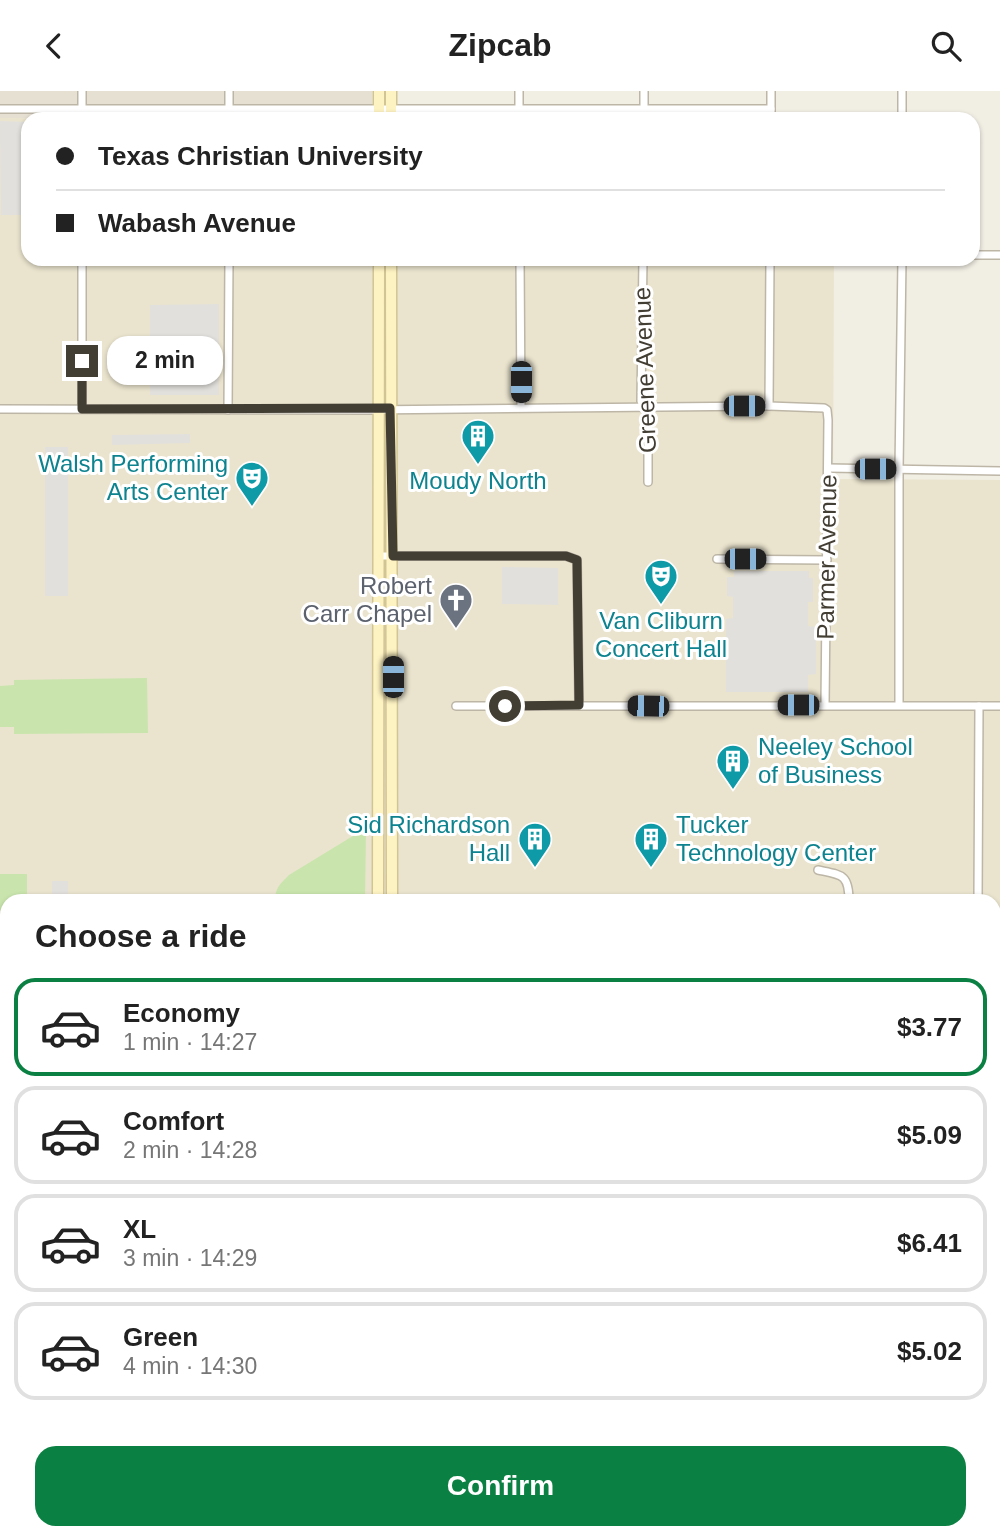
<!DOCTYPE html>
<html lang="en">
<head>
<meta charset="utf-8">
<style>
	body { margin:0; font-family:Helvetica,sans-serif; background:#f6f6f6; color:#222; height:100vh; display:flex; flex-direction:column; font-size:26px; white-space:nowrap }
	* { box-sizing:border-box; margin:0 }
	p { font-size:23px; color:#767676 }
	.icon { flex:none; width:38px; height:38px; fill:none; stroke:currentColor; stroke-width:2; stroke-linecap:round; stroke-linejoin:round }
	.map { position:relative; flex:1; overflow:hidden }
	.drawer { position:absolute; left:0px; top:803px; width:1001px; height:646px; display:flex; flex-direction:column; background:#fff; border-radius:21px 21px 0 0; box-shadow:0 2px 5px #0004 }
	.drawer>* { flex:none }
	.banner { position:absolute; left:21px; top:21px; width:959px; height:154px; border-radius:21px; box-shadow:0 2px 5px #0004; display:grid; align-content:center; height:154px; padding:0 35px; background:#fff }
	.end { position:absolute; width:32px; height:32px; margin:-16px; border:9px solid #433e34; background:#fff; box-shadow:0 0 0 4px #fff }
	.from { border-radius:50% }
	.bubble { position:absolute; height:49px; border-radius:21px; background:#fff; box-shadow:0 2px 5px #0004; font-size:23px; font-weight:600; line-height:49px; text-align:center }
	.car { position:absolute; width:21px; height:42px; margin:-21px -10px; border-radius:9px; box-shadow:0 0 5px 2px #0007; background:linear-gradient(#222 24%,#8ab4d8 0 40%,#222 0 76%,#8ab4d8 0 86%,#222 0) }
	.banner b { display:flex; align-items:center; gap:24px; height:66px; font-size:26px }
	.banner b+b { border-top:2px solid #e0e0e0 }
	.banner i { width:18px; height:18px; background:#222 }
	ul { padding:0; list-style:none }
	li { display:flex; align-items:center; gap:21px; height:98px; margin:0 14px 10px; padding:0 21px; border:4px solid #e0e0e0; border-radius:21px }
	li div { flex:1 }
	li b { display:block; font-size:26px }
	li em { font-style:normal; font-weight:600 }
	li.selected { border-color:#0b8043 }
	li>.icon { width:63px; height:63px; stroke-width:1.5 }
	h2 { padding:0 35px; font-size:32px; line-height:84px }
	.action { display:flex; gap:14px; margin-top:auto; padding:14px 35px }
	.action a { flex:1; height:80px; border-radius:21px; background:#0b8043; color:#fff; font-size:28px; font-weight:600; line-height:80px; text-align:center }
	header { display:flex; justify-content:space-between; align-items:center; height:91px; padding:0 35px; background:#fff; font-size:32px; font-weight:600 }
	.map>svg:first-child { display:block }
	.residential { fill:#e5e0d2 }
	.commercial { fill:#f4e6cf }
	.education { fill:#eae4ce }
	.grass { fill:#c9e5ad }
	.parking { fill:#e2e0dc }
	.lines { fill:none; stroke-linecap:round; stroke-linejoin:round }
	.street-casing { stroke:#bdb6a7; stroke-width:10 }
	.secondary-casing { stroke:#d1c495; stroke-width:13 }
	.street { stroke:#fff; stroke-width:7 }
	.secondary { stroke:#fdf2c2; stroke-width:10 }
	.route { stroke:#433e34; stroke-width:9 }
	.labels { text-anchor:middle; stroke-width:6; stroke-linejoin:round; paint-order:stroke }
	.street-label { font-size:24px; fill:#433e34; stroke:#fff }
	.culture-label { font-size:24px; fill:#0d838f; stroke:#fff; text-anchor:end }
	.worship-label { font-size:24px; fill:#5b616d; stroke:#fff; text-anchor:end }
</style>
</head>
<body>
<header><svg class="icon" aria-label="back" viewBox="0 0 24 24"><path d="M15 5l-7 7 7 7"/></svg>Zipcab<svg class="icon" aria-label="search" viewBox="0 0 24 24"><circle cx="10" cy="10" r="6"/><path d="M15 15l6 6"/></svg></header>
<div class="map">
<svg width="1000" height="1448" viewBox="0 0 1000 1448">
	<rect width="100%" height="100%" fill="#f1eee4"/>
	<g class="residential">
		<path d="M 0,0 L 372,0 L 372,28 L 0,27 Z"/>
		<path d="M 0,1152 L 7,1152 L 7,1442 L 369,1442 L 368,1448 L 0,1448 Z"/>
		<path d="M 994,1250 L 1000,1250 L 1000,1448 L 396,1448 L 396,1442 L 994,1442 Z"/>
	</g>
	<rect class="commercial" x="994" y="1140" width="6" height="110"/>
	<path class="education" d="M 0,27 L 285,28 L 28,28 L 28,168 L 834,168 L 833,388 L 1000,389 L 1000,1111 L 994,1111 L 994,810 L 7,810 L 7,1114 L 0,1114 Z"/>
	<g class="grass">
		<path d="M 147,587 L 148,642 L 14,643 L 14,636 L 0,636 L 0,595 L 14,594 L 14,589 Z"/>
		<path d="M 366,737 L 365,810 L 275,810 C 275,797 280,793 289,784 Z"/>
		<path d="M 0,783 L 27,783 L 27,810 L 7,810 L 7,820 L 0,820 Z"/>
	</g>
	<g class="parking">
		<path d="M 0,30 L 28,31 L 28,124 L 1,124 Z"/>
		<path d="M 219,213 L 219,304 L 150,304 L 150,214 Z"/>
		<path d="M 190,343 L 190,352 L 112,354 L 112,344 Z"/>
		<rect x="45" y="356" width="23" height="149"/>
		<path d="M 502,476 L 558,477 L 558,514 L 502,513 Z"/>
		<path d="M 734,480 L 809,480 L 809,487 L 813,487 L 813,511 L 808,511 L 808,535 L 816,536 L 816,583 L 808,584 L 808,601 L 726,601 L 726,528 L 733,527 L 733,506 L 727,505 L 727,486 L 734,486 Z"/>
		<rect x="52" y="790" width="16" height="20"/>
		<rect x="0" y="998" width="7" height="47"/>
	</g>
	<g class="lines">
		<defs>
			<g id="street">
				<path d="M 82,0 L 82,28"/>
				<path d="M 519,0 L 519,28"/>
				<path d="M 902,0 L 902,28"/>
				<path d="M 0,18 L 771,18"/>
				<path d="M 229,28 L 229,0"/>
				<path d="M 644,28 L 644,0"/>
				<path d="M 771,28 L 771,0"/>
				<path d="M 973,164 L 1000,164"/>
				<path d="M 520,168 L 521,316"/>
				<path d="M 643,168 L 641,310 L 648,325 L 648,391"/>
				<path d="M 769,315 L 770,168"/>
				<path d="M 0,318 L 367,319 L 769,315 L 824,317 L 827,319 L 828,329 L 825,614"/>
				<path d="M 82,318 L 82,168"/>
				<path d="M 228,319 L 229,168"/>
				<path d="M 828,377 L 1000,380"/>
				<path d="M 378,465 L 566,465 L 577,469 L 579,614"/>
				<path d="M 717,468 L 827,469"/>
				<path d="M 899,614 L 899,378 L 902,168"/>
				<path d="M 456,615 L 1000,615"/>
				<path d="M 818,779 C 842,784 849,783 849,810"/>
				<path d="M 978,810 L 979,615"/>
				<path d="M 994,874 L 1000,874"/>
				<path d="M 0,1164 L 0,1142"/>
				<path d="M 994,1394 L 1000,1394"/>
				<path d="M 0,1398 L 7,1399"/>
				<path d="M 762,1442 L 762,1448"/>
				<path d="M 125,1448 L 125,1442"/>
				<path d="M 243,1448 L 243,1442"/>
				<path d="M 517,1448 L 517,1442"/>
				<path d="M 639,1448 L 639,1442"/>
				<path d="M 848,1448 L 848,1442"/>
				<path d="M 974,1448 L 974,1442"/>
			</g>
			<g id="secondary">
				<path d="M 379,0 L 379,28"/>
				<path d="M 391,28 L 391,0"/>
				<path d="M 391,168 L 392,810"/>
				<path d="M 378,810 L 379,168"/>
				<path d="M 994,1117 L 1000,1117"/>
				<path d="M 0,1123 L 7,1123"/>
				<path d="M 994,1132 L 1000,1132"/>
				<path d="M 0,1142 L 7,1142"/>
				<path d="M 383,1448 L 383,1442"/>
			</g>
		</defs>
		<use href="#street" class="street-casing"/>
		<use href="#secondary" class="secondary-casing"/>
		<use href="#street" class="street"/>
		<use href="#secondary" class="secondary"/>
	</g>
	<g class="lines">
		<path class="route" d="M 82,270 L 82,318 L 390,317 L 393,465 L 566,465 L 577,469 L 579,614 L 505,615"/>
	</g>
	<defs>
		<symbol id="building-pin" viewBox="-11 -11 22 30"><path d="M0 17L-7.5 6A9.5 9.5 0 1 1 7.5 6Z" fill="#0f9aa8" stroke="#fff"/><path d="M-4-6H4V6H1V3H-1V6H-4ZM-2.5-4.3h1.7v1.8h-1.7ZM.8-4.3h1.7v1.8H.8ZM-2.5-1h1.7V.8h-1.7ZM.8-1h1.7V.8H.8Z" fill="#fff"/></symbol>
		<symbol id="theatre-pin" viewBox="-11 -11 22 30"><path d="M0 17L-7.5 6A9.5 9.5 0 1 1 7.5 6Z" fill="#0f9aa8" stroke="#fff"/><path d="M-5-5.5Q0-4 5-5.5V0Q5 5 0 6Q-5 5-5 0ZM-3.3-2.5H-1v1.5H-3.3ZM1-2.5H3.3v1.5H1ZM-2.8 1Q0 5.5 2.8 1Z" fill="#fff"/></symbol>
		<symbol id="church-pin" viewBox="-11 -11 22 30"><path d="M0 17L-7.5 6A9.5 9.5 0 1 1 7.5 6Z" fill="#6b7280" stroke="#fff"/><path d="M-1.2-6h2.4v3.5h3.3v2.4h-3.3V6h-2.4V-.1h-3.3v-2.4h3.3Z" fill="#fff"/></symbol>
	</defs>
	<g fill-rule="evenodd">
		<use href="#building-pin" x="459" y="326" width="38" height="52"/>
		<use href="#theatre-pin" x="233" y="368" width="38" height="52"/>
		<use href="#theatre-pin" x="642" y="466" width="38" height="52"/>
		<use href="#church-pin" x="437" y="490" width="38" height="52"/>
		<use href="#building-pin" x="714" y="651" width="38" height="52"/>
		<use href="#building-pin" x="516" y="729" width="38" height="52"/>
		<use href="#building-pin" x="632" y="729" width="38" height="52"/>
	</g>
	<g class="labels">
		<g class="street-label">
			<text transform="translate(645 279) rotate(-92)" y="8">Greene Avenue</text>
			<text transform="translate(827 466) rotate(-89)" y="8">Parmer Avenue</text>
		</g>
		<g class="culture-label">
			<text x="228" y="381">Walsh Performing<tspan x="228" dy="28">Arts Center</tspan></text>
			<text x="478" y="398" text-anchor="middle">Moudy North</text>
			<text x="661" y="538" text-anchor="middle">Van Cliburn<tspan x="661" dy="28">Concert Hall</tspan></text>
			<text x="758" y="664" text-anchor="start">Neeley School<tspan x="758" dy="28">of Business</tspan></text>
			<text x="510" y="742">Sid Richardson<tspan x="510" dy="28">Hall</tspan></text>
			<text x="676" y="742" text-anchor="start">Tucker<tspan x="676" dy="28">Technology Center</tspan></text>
		</g>
		<g class="worship-label">
			<text x="432" y="503">Robert<tspan x="432" dy="28">Carr Chapel</tspan></text>
		</g>
	</g>
</svg>
<i class="end from" style="left:505px;top:615px"></i>
<i class="end" style="left:82px;top:270px"></i>
<div class="bubble" style="left:107px;top:245px;width:116px">2 min</div>
<i class="car" style="left:521px;top:291px;rotate:180deg"></i>
<i class="car" style="left:744px;top:315px;rotate:90deg"></i>
<i class="car" style="left:875px;top:378px;rotate:90deg"></i>
<i class="car" style="left:745px;top:468px;rotate:90deg"></i>
<i class="car" style="left:393px;top:586px;rotate:0deg"></i>
<i class="car" style="left:798px;top:614px;rotate:270deg"></i>
<i class="car" style="left:648px;top:615px;rotate:271deg"></i>
<div class="banner">
<b><i class="from"></i>Texas Christian University</b>
<b><i></i>Wabash Avenue</b>
</div>
<section class="drawer">
<h2>Choose a ride</h2>
<ul>
<li class="selected"><svg class="icon" aria-label="car" viewBox="0 0 24 24"><path d="M5 17H2v-5l4-1 3-4h7l3 4 3 1v5h-3M9 17h6M6 11h13"/><circle cx="7" cy="17" r="2"/><circle cx="17" cy="17" r="2"/></svg><div><b>Economy</b><p>1 min · 14:27</p></div><em>$3.77</em></li>
<li><svg class="icon" aria-label="car" viewBox="0 0 24 24"><path d="M5 17H2v-5l4-1 3-4h7l3 4 3 1v5h-3M9 17h6M6 11h13"/><circle cx="7" cy="17" r="2"/><circle cx="17" cy="17" r="2"/></svg><div><b>Comfort</b><p>2 min · 14:28</p></div><em>$5.09</em></li>
<li><svg class="icon" aria-label="car" viewBox="0 0 24 24"><path d="M5 17H2v-5l4-1 3-4h7l3 4 3 1v5h-3M9 17h6M6 11h13"/><circle cx="7" cy="17" r="2"/><circle cx="17" cy="17" r="2"/></svg><div><b>XL</b><p>3 min · 14:29</p></div><em>$6.41</em></li>
<li><svg class="icon" aria-label="car" viewBox="0 0 24 24"><path d="M5 17H2v-5l4-1 3-4h7l3 4 3 1v5h-3M9 17h6M6 11h13"/><circle cx="7" cy="17" r="2"/><circle cx="17" cy="17" r="2"/></svg><div><b>Green</b><p>4 min · 14:30</p></div><em>$5.02</em></li>
</ul>
<div class="action"><a>Confirm</a></div>
</section>
</div>
</body>
</html>
